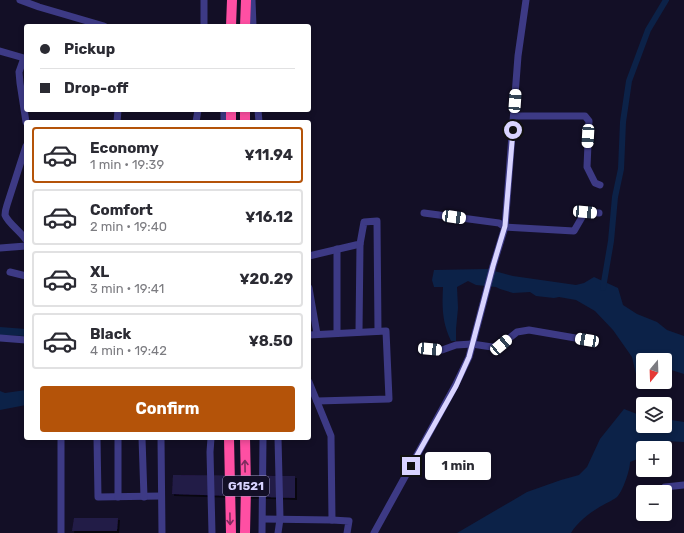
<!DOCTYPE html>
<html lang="en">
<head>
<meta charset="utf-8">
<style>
	body { margin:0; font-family:Rubik,sans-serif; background:#f7f7f7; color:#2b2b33; height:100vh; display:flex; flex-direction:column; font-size:15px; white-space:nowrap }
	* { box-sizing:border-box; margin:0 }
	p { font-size:13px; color:#7c7c81 }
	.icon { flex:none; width:22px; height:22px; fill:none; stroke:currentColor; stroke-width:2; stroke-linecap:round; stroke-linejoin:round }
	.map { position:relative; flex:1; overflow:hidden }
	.drawer { position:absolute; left:24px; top:120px; width:287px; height:320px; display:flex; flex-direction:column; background:#fff; border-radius:4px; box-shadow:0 2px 6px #0003 }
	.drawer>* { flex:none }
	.top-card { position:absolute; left:24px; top:24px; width:287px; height:88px; border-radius:4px; box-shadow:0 2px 6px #0003; display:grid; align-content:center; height:88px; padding:0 16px; background:#fff }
	.needle { width:26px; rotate:199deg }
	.buttons { position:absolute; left:636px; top:353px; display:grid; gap:8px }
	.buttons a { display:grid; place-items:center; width:36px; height:36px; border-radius:4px; background:#fff; box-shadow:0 2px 6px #0003; font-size:20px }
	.end { position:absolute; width:18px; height:18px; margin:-9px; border:5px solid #d9d4ff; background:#111; box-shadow:0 0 0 2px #111 }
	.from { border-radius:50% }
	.bubble { position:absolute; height:28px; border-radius:4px; background:#fff; box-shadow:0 2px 6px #0003; font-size:13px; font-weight:700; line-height:28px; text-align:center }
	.car { position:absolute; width:12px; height:24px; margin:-12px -6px; border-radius:5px; box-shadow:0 0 3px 1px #0007; background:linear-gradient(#fff 24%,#345 0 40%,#fff 0 76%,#345 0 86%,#fff 0) }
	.top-card b { display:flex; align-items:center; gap:14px; height:38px; font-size:15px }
	.top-card b+b { border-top:1px solid #e1e1e2 }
	.top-card i { width:10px; height:10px; background:#2b2b33 }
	ul { padding:7px 0 0; list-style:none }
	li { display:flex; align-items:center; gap:12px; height:56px; margin:0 8px 6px; padding:0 8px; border:2px solid #e1e1e2; border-radius:4px }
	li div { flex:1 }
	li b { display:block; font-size:15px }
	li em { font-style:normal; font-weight:700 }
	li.on { border-color:#b45309 }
	li>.icon { width:36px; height:36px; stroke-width:1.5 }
	.button { display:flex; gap:8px; margin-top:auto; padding:8px 16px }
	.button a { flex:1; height:46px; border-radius:4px; background:#b45309; color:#fff; font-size:16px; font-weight:700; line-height:46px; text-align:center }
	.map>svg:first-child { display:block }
	.water { fill:#0c2248 }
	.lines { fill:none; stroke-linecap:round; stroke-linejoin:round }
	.canal { stroke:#0c2248; stroke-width:6 }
	.building { fill:#241b47; filter:url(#shadow) }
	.minor { stroke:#3d3a85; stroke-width:7 }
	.highway { stroke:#ff4fa3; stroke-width:10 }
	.oneway { stroke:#7d2c5e }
	.route { stroke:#d9d4ff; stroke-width:5 }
	.labels { text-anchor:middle; stroke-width:3.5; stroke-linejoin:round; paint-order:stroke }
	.shield { fill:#130f26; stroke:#9e99be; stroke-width:1 }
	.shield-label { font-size:12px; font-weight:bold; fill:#d9d4ff }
</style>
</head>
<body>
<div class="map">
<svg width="684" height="533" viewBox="0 0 684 533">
	<defs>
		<filter id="shadow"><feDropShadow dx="2" dy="2" stdDeviation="0" flood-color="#0009"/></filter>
	</defs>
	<rect width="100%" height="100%" fill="#130f26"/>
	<g class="water">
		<path d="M 487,269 L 513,276 L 576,285 L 584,283 L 594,277 L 618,288 L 623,305 L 637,314 L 657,322 L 667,330 L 684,336 L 684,374 L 665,368 L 665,360 L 643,360 L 643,376 L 636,374 L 632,357 L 613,330 L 595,311 L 576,300 L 559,297 L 554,298 L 536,296 L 530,292 L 513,293 L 500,289 L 496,287 L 476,285 L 468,281 L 457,287 L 458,308 L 456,329 L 456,341 L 451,341 C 442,322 442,307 443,287 L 434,287 L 432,280 L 434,270 Z"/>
		<path d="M 0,327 L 26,329 L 26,336 L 0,335 Z"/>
		<path d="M 26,390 L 26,405 L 0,410 L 0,391 L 5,393 Z"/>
		<path d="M 624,409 L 642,416 L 643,426 L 665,426 L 665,419 L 684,422 L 684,442 L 666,441 L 652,444 L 650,448 L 643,448 L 643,456 L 640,458 L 630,462 C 630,470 623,491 617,497 C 612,501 604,504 598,508 C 589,513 576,524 571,533 L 457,533 L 527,492 L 561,480 L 579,475 L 587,467 L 600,439 Z"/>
	</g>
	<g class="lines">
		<path class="canal" d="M 603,288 L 611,241 L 615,197 L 621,169 L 623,122 L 629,81 L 648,30 L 666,0"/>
	</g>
	<g class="building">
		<path d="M 173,475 L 295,476 L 295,498 L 172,494 Z"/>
		<path d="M 74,518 L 118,518 L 117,531 L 72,531 Z"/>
	</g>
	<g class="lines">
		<g class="minor">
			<path d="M 20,0 L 39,7 L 104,26"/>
			<path d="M 252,0 L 253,26"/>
			<path d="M 204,26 L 204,0"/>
			<path d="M 0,51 L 24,58 L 19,72 L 20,83 L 26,122"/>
			<path d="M 258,110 L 259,122"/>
			<path d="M 514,116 L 585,116 L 589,121 L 587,167 L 595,183 L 600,185"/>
			<path d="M 117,122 L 118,110"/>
			<path d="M 196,122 L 198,110"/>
			<path d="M 224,122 L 224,110"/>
			<path d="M 26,146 L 7,205 C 6,208 5,212 5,215 C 8,223 21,232 26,240"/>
			<path d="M 424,213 L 499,223 L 505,227 L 574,231 L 585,212 L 599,213"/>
			<path d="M 0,248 L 26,246"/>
			<path d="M 337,249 L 337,333"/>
			<path d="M 309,256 L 360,244 L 364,222 L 377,221 L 378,331"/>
			<path d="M 10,272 L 26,276"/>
			<path d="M 309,288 L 317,334"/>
			<path d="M 359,332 L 360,244"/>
			<path d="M 309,335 L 386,331 L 389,399 L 317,401"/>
			<path d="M 0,338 L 26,340"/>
			<path d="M 430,349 L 442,350 L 456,345 L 472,344 L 492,347 L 501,345 L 517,332 L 529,330 L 587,340"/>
			<path d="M 97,438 L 98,497 L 161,496"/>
			<path d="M 118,438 L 118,497"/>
			<path d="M 142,438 L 144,497"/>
			<path d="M 161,438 L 162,533"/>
			<path d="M 211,438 L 210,452 L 212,533"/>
			<path d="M 665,487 L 684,485"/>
			<path d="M 263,519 L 332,520 L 331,436 L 309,382"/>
			<path d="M 332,520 L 349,521 L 347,533"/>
			<path d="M 61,533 L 61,438"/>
			<path d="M 262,533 L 263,438"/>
			<path d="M 278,533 L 280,519 L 278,438"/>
			<path d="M 374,533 L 455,386 L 469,357 L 493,266 L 505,227 L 518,56 L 526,0"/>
		</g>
		<g class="highway">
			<path d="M 231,26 L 232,0"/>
			<path d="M 245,26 L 246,0"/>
			<path d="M 231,110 L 231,122"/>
			<path d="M 245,122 L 245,110"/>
			<path d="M 229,438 L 231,533"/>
			<path d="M 245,533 L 246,487 L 245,438"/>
		</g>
	</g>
	<defs><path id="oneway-shaft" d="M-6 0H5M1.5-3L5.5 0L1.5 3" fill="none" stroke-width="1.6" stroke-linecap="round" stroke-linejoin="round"/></defs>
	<g class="oneway">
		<use href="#oneway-shaft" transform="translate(245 466) rotate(-91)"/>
		<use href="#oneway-shaft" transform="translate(230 519) rotate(89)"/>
	</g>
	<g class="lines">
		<path class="route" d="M 411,466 L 456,386 L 469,357 L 493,266 L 505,226 L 513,130"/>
	</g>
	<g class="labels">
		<rect class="shield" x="223" y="476" width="46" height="20" rx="3"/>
		<g class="shield-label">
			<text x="246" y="490">G1521</text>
		</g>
	</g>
</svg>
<div class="buttons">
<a><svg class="needle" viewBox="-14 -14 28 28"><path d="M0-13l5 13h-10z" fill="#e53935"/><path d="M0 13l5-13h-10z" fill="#7c7c81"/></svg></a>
<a><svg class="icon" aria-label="layers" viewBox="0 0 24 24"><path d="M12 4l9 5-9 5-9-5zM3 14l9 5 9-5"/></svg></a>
<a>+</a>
<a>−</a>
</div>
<i class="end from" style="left:513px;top:130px"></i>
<i class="end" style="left:411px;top:466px"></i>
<div class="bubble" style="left:425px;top:452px;width:66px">1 min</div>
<i class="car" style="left:515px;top:101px;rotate:4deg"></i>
<i class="car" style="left:588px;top:136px;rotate:183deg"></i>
<i class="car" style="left:585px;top:212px;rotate:95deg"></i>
<i class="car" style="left:454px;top:217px;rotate:98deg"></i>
<i class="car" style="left:587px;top:340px;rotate:280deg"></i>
<i class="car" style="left:501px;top:345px;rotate:50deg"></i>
<i class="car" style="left:430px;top:349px;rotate:95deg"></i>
<div class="top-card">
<b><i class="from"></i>Pickup</b>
<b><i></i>Drop-off</b>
</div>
<section class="drawer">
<ul>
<li class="on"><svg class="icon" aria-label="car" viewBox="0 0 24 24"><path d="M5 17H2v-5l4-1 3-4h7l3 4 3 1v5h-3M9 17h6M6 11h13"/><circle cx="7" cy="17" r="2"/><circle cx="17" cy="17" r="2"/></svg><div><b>Economy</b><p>1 min · 19:39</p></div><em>¥11.94</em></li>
<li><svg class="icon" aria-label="car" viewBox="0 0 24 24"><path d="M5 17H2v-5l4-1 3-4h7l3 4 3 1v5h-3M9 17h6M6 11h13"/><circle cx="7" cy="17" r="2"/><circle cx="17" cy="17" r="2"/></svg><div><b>Comfort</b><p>2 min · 19:40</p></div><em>¥16.12</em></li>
<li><svg class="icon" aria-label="car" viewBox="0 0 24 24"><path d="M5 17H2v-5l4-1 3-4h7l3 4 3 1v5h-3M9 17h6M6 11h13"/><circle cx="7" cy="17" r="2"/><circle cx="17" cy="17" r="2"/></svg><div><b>XL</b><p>3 min · 19:41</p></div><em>¥20.29</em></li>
<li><svg class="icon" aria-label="car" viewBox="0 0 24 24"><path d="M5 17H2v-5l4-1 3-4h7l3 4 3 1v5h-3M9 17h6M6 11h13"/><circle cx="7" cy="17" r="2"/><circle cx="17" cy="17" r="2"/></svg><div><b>Black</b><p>4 min · 19:42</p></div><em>¥8.50</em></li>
</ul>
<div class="button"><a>Confirm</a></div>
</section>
</div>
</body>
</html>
